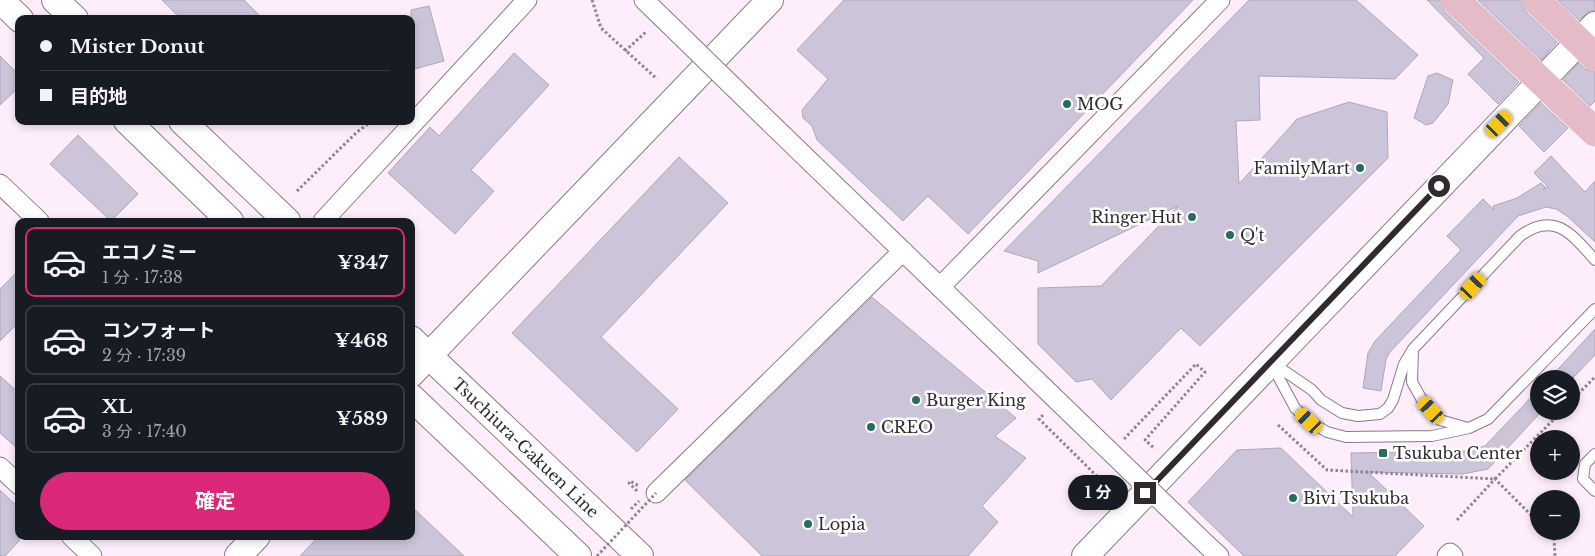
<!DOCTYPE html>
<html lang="ja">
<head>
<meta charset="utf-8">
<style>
	body { margin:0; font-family:"Libre Baskerville","Noto Sans JP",serif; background:#20242c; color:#f1f3f6; height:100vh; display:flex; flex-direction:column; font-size:19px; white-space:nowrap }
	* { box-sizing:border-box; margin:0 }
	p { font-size:16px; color:#9ea1a6 }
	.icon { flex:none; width:28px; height:28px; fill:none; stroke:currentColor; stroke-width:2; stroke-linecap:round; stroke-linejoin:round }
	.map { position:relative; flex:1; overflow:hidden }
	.sheet { position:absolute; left:15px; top:218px; width:400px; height:322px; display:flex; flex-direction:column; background:#171b24; border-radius:10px; box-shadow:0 2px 8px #0003 }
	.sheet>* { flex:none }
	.hud { position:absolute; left:15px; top:15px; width:400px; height:110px; border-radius:10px; box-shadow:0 2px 8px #0003; display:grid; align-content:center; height:110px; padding:0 25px; background:#171b24 }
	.controls { position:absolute; left:1530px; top:370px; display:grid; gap:10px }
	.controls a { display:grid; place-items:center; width:50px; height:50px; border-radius:50%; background:#171b24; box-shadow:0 2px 8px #0003; font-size:25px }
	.end { position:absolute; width:22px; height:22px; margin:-11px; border:6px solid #30292f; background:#fff; box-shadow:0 0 0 2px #fff }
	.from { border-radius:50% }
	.bubble { position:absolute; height:35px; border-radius:18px; background:#171b24; box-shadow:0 2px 8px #0003; font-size:16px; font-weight:700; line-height:35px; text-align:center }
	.car { position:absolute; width:15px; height:30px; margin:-15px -8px; border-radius:6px; box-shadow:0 0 4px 1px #0007; background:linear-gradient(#f5c518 24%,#345 0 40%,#f5c518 0 76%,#345 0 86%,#f5c518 0) }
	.hud b { display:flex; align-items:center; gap:18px; height:48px; font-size:19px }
	.hud b+b { border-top:1px solid #363941 }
	.hud i { width:12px; height:12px; background:#f1f3f6 }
	ul { padding:9px 0 0; list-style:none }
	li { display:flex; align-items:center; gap:15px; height:70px; margin:0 10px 8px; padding:0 15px; border:2px solid #363941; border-radius:10px }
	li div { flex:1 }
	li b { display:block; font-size:19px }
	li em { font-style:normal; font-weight:700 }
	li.current { border-color:#db2777 }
	li>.icon { width:45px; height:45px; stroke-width:1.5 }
	.button { display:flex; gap:10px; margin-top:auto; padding:10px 25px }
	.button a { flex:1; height:58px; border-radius:30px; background:#db2777; color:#fff; font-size:20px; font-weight:700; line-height:58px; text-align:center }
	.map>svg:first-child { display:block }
	.building { fill:#ccc5da; stroke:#aea7bb }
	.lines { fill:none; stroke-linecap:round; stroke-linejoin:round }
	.lane-casing { stroke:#897886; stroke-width:12 }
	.street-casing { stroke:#897886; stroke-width:21 }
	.secondary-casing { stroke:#897886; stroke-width:28 }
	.primary-casing { stroke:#d6d4d5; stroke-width:29 }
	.path { stroke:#8f848d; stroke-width:3; stroke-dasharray:2.5 2.5; stroke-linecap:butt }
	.lane { stroke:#fff; stroke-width:10 }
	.street { stroke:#fff; stroke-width:19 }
	.secondary { stroke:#fff; stroke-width:26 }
	.primary { stroke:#e6bbc8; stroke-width:28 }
	.street-bridge-casing { stroke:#897886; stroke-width:21; stroke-linecap:butt }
	.path-bridge { stroke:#8f848d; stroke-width:3; stroke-dasharray:2.5 2.5; stroke-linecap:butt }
	.street-bridge { stroke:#fff; stroke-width:19 }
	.route { stroke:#30292f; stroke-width:6 }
	.poi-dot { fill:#266c61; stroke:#fff; stroke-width:2 }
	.labels { text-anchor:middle; stroke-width:5; stroke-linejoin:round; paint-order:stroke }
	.poi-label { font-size:16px; fill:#30292f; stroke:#fff; text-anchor:start }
	.street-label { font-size:16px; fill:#30292f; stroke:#fff }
</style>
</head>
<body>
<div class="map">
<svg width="1595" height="556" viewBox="0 0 1595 556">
	<rect width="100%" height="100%" fill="#feeefb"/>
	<g class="building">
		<path d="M 162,0 L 244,0 L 263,19 L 181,19 Z"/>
		<path d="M 844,0 L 1193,0 L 968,234 L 928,196 L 903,221 L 817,140 L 812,126 L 803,118 L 802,110 L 828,79 L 797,50 Z"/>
		<path d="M 1249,0 L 1356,0 L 1418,55 L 1395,79 L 1259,76 L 1260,120 L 1236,121 L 1239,184 L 1297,119 L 1349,102 L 1387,112 L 1388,158 L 1200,346 L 1181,328 L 1111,400 L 1092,379 L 1076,382 L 1038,344 L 1038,288 L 1101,286 L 1178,206 L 1038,273 L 1038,261 L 1004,251 Z"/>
		<path d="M 1427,0 L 1440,0 L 1444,11 L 1519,82 L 1498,104 L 1468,74 L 1484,58 Z"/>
		<path d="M 1478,0 L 1521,0 L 1525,11 L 1557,42 L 1541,60 Z"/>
		<path d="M 1558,0 L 1595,0 L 1595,10 L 1590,11 L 1579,20 Z"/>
		<path d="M 429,6 L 444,61 L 411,70 L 411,10 Z"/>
		<path d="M 514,53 L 549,85 L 471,170 L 494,191 L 455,234 L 388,173 L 430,127 L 439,136 Z"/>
		<path d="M 0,56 L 19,75 L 19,87 L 0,105 Z"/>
		<path d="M 1579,63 L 1585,69 L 1595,72 L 1595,101 L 1590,106 L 1563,80 Z"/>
		<path d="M 1437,73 L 1453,80 L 1448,104 L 1433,123 L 1426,125 L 1414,118 L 1428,76 Z"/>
		<path d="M 1541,103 L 1568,128 L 1544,152 L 1519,126 Z"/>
		<path d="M 78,135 L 138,194 L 111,221 L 50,164 Z"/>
		<path d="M 1551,156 L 1585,192 L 1595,181 L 1595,242 L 1567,216 L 1556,209 L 1546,207 L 1518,216 L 1390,352 L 1386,359 L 1381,391 L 1363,388 L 1368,353 L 1375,341 L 1461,250 L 1447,236 L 1483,199 L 1494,210 L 1493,206 L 1517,198 L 1541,183 L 1545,187 L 1543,189 L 1548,187 L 1534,173 Z"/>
		<path d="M 679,157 L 728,203 L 601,337 L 678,409 L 637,452 L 512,333 Z"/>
		<path d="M 19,270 L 19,322 L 0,341 L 0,289 Z"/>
		<path d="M 872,297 L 1016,418 L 995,436 L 1026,458 L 982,506 L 998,522 L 968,556 L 762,556 L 685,480 Z"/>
		<path d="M 1595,329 L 1595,355 L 1571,380 L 1549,379 Z"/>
		<path d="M 0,376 L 19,393 L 19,450 L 0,433 Z"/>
		<path d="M 1539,389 L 1539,411 L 1542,411 L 1488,469 L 1463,474 L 1368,472 L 1424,526 L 1395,556 L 1244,556 L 1188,502 L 1237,450 L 1281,448 L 1353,517 L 1351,453 L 1465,451 L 1485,446 Z"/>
		<path d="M 0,490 L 19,508 L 19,541 L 5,556 L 0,556 Z"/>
		<path d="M 411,506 L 464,556 L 300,556 L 319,536 L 411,536 Z"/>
	</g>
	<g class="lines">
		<defs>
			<g id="lane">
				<path d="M 1413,350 L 1412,382 L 1422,400 L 1440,420 L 1468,428"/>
				<path d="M 1271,362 L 1312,390 L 1321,400 L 1342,413 L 1358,416 L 1380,414 L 1388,408 L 1393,400 L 1404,364 L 1413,349 L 1520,236 C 1554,211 1571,233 1595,260"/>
				<path d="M 1272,365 L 1295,408 L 1309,421 L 1327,432 L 1346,437 L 1432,436 L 1469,428 L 1488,419 L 1595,309"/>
				<path d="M 1595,454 L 1585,464 L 1583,479 L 1595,491"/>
			</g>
			<g id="street">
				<path d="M 644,0 L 678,33"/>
				<path d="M 761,114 L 1096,438"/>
				<path d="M 0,184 L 39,221"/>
				<path d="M 323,221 L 527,0"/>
				<path d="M 940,287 L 1220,0"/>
				<path d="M 0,467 L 19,485"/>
				<path d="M 656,493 L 903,251"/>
				<path d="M 71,536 L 92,556"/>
				<path d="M 1208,546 L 1219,556"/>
				<path d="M 1447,556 L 1450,553 L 1453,556"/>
			</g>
			<g id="secondary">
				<path d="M 0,0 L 20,19"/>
				<path d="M 55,0 L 75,19"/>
				<path d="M 127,121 L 230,221"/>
				<path d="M 182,121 L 287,221"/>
				<path id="s1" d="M 411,339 L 640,556"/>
				<path d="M 411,374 L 770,0"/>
				<path d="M 411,397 L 578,556"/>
				<path d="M 238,556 L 257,536"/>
				<path d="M 1085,556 L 1595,25"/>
			</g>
			<g id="primary">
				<path d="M 1455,0 L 1595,132"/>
				<path d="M 1536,0 L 1595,57"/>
			</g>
		</defs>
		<use href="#lane" class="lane-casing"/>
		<use href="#street" class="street-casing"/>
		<use href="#secondary" class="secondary-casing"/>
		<use href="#primary" class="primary-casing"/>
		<g class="path">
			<path d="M 592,0 L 601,28 L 657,79"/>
			<path d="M 625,51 L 647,31"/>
			<path d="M 297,191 L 357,132 L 372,121"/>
			<path d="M 1571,401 L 1595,377"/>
			<path d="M 1043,415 L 1039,419 L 1114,493"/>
			<path d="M 1278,425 L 1327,470 L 1495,479 L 1562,411"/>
			<path d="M 1124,439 L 1196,364 L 1205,372 L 1145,440 L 1155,449"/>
			<path d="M 637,491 L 629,483 L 630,481 L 639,486"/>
			<path d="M 631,509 L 639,501"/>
			<path d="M 1457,520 L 1495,479 L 1539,523"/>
			<path d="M 1547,531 L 1554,538 L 1555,556"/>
		</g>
		<use href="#lane" class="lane"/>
		<use href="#street" class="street"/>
		<use href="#secondary" class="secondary"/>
		<use href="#primary" class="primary"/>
		<defs>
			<g id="street-bridge">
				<path d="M 678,33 L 761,114"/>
				<path d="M 1096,438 L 1208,546"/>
			</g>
		</defs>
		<use href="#street-bridge" class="street-bridge-casing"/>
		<path class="path-bridge" d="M 597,556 L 656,493"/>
		<use href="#street-bridge" class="street-bridge"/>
	</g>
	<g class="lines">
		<path class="route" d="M 1145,493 L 1439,186"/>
	</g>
	<g class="poi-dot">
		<circle cx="1067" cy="104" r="5"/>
		<circle cx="1360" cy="168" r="5"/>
		<circle cx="1192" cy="217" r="5"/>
		<circle cx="1230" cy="235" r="5"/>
		<circle cx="916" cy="400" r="5"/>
		<circle cx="871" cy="427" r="5"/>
		<rect x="1378" y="448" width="10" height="10" rx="2.5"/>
		<circle cx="1293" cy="498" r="5"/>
		<circle cx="808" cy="524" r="5"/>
	</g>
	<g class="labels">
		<g class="poi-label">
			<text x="1077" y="110">MOG</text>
			<text x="1350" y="174" text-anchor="end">FamilyMart</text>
			<text x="1182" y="223" text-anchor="end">Ringer Hut</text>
			<text x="1240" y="241">Q't</text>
			<text x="926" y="406">Burger King</text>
			<text x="881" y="433">CREO</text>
			<text x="1393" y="459">Tsukuba Center</text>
			<text x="1303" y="504">Bivi Tsukuba</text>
			<text x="818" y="530">Lopia</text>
		</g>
		<g class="street-label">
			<text dy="6" stroke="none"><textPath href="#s1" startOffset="158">Tsuchiura-Gakuen Line</textPath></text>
		</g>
	</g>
</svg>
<div class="controls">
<a><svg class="icon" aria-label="layers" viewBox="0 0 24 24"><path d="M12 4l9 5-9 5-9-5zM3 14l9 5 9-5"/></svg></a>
<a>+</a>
<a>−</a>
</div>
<i class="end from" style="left:1439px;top:186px"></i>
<i class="end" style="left:1145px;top:493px"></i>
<div class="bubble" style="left:1068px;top:475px;width:60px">1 分</div>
<i class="car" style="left:1499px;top:124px;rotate:45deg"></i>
<i class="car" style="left:1473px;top:286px;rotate:43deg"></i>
<i class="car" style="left:1431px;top:410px;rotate:318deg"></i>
<i class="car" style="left:1309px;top:421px;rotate:313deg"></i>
<div class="hud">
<b><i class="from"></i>Mister Donut</b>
<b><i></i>目的地</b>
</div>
<section class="sheet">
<ul>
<li class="current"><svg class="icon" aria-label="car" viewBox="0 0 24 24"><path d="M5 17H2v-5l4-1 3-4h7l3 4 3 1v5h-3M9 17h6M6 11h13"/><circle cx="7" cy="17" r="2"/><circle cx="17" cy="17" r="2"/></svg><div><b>エコノミー</b><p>1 分 · 17:38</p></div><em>¥347</em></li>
<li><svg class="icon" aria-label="car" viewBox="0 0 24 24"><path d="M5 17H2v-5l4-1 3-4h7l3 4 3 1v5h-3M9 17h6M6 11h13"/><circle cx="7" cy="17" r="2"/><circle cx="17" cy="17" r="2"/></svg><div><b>コンフォート</b><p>2 分 · 17:39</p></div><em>¥468</em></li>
<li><svg class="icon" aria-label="car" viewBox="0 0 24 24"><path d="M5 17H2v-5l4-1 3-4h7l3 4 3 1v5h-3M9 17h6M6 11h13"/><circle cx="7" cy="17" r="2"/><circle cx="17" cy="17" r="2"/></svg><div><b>XL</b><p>3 分 · 17:40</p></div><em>¥589</em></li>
</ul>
<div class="button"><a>確定</a></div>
</section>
</div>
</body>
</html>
